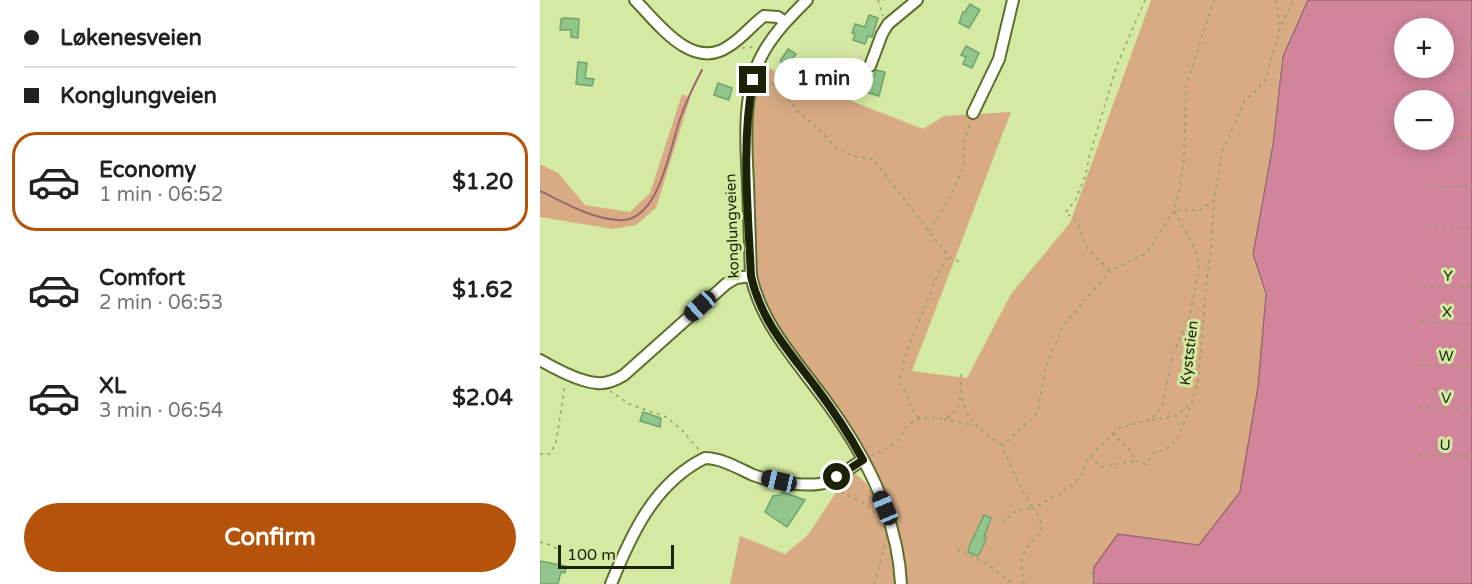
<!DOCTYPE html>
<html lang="en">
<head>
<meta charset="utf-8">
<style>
	body { margin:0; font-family:"Varela Round",sans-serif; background:#f6f6f6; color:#222; height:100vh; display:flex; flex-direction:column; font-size:22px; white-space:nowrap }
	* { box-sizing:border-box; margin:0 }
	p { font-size:20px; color:#767676 }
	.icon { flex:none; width:33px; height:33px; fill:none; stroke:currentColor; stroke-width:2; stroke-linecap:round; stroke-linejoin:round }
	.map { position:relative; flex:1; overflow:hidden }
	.details { display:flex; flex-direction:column; background:#fff; width:540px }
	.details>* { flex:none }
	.banner { display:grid; align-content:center; height:132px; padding:0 24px; background:#fff }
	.fabs { position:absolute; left:854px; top:18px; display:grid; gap:12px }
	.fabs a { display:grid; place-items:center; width:60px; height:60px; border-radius:50%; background:#fff; box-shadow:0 3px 15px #0003; font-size:30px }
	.scale { position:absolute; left:18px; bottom:15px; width:116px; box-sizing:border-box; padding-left:6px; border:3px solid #1b2206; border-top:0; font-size:16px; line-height:21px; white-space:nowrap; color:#1b2206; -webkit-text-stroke:4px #d4eaa3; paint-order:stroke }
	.end { position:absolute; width:27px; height:27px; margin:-14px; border:8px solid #1b2206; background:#fff; box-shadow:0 0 0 3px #fff }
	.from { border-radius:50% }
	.bubble { position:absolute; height:42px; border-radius:21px; background:#fff; box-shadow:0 3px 15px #0003; font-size:20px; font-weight:700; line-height:42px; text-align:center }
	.car { position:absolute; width:18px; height:36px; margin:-18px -9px; border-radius:8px; box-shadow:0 0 4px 2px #0007; background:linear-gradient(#222 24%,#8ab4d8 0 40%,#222 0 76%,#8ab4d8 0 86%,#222 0) }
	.banner b { display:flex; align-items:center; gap:21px; height:57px; font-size:22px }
	.banner b+b { border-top:2px solid #e0e0e0 }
	.banner i { width:15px; height:15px; background:#222 }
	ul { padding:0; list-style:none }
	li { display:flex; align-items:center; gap:18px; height:99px; margin:0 12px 9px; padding:0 12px; border:3px solid transparent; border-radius:24px }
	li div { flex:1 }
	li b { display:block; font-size:22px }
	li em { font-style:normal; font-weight:700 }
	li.selected { border-color:#b45309 }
	li>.icon { width:54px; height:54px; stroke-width:1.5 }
	.cta { display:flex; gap:12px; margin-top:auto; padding:12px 24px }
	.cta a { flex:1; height:69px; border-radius:36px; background:#b45309; color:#fff; font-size:24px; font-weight:700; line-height:69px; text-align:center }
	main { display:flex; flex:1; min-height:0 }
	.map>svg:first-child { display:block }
	.green { fill:#d8ab84 }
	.water { fill:#d2859a; stroke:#9b676e; stroke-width:1.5; fill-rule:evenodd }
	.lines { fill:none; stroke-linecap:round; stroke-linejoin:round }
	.stream { stroke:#9b676e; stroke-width:2 }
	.building { fill:#91c68c; stroke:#71a36d; stroke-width:1.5 }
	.minor-casing { stroke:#5d6f2c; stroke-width:14 }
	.path { stroke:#91a16a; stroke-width:1.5; stroke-dasharray:3 4.5; stroke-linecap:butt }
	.minor { stroke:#fff; stroke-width:10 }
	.route { stroke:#1b2206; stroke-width:8 }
	.labels { text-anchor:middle; stroke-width:6; stroke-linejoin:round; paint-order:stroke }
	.street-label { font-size:15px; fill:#1b2206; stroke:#d4eaa3 }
</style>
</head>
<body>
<main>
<section class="details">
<div class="banner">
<b><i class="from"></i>Løkenesveien</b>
<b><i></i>Konglungveien</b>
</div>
<ul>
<li class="selected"><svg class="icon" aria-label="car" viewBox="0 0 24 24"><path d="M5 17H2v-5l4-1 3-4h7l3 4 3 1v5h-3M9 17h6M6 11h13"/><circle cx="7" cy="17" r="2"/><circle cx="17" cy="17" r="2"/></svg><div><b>Economy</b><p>1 min · 06:52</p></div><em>$1.20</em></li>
<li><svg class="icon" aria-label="car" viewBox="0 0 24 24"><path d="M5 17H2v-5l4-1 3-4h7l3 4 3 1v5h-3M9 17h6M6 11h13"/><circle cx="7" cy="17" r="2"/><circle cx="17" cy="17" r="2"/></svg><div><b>Comfort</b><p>2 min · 06:53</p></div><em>$1.62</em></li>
<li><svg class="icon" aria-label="car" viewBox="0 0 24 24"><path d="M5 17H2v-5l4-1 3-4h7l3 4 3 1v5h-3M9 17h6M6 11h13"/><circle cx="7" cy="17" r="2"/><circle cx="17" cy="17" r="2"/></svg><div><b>XL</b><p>3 min · 06:54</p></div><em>$2.04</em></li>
</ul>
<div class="cta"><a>Confirm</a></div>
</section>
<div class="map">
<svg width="932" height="584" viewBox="0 0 932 584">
	<rect width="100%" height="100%" fill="#d4eaa3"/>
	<g class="green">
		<path d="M 611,0 L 767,0 L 742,55 L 732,144 L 712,254 L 725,295 L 718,387 L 700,491 L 659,544 L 578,534 L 554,567 L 551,584 L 190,584 L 200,536 L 245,554 L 268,535 L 311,470 L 327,484 L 349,524 L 334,484 L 228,326 L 211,255 L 205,88 L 217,57 L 232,70 L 383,129 L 404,116 L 471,112 L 372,371 L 427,378 L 471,294 L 530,223 Z"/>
		<path d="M 142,94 L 150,98 L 116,208 L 96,225 L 73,229 L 0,217 L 0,164 L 18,173 L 45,205 L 90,212 L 110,193 Z"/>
	</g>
	<path class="water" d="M 768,0 L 932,0 L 932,584 L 553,584 L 554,567 L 578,534 L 659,545 L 700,492 L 718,387 L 726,294 L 713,254 L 733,144 L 743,56 ZM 864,28 L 903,28 L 903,68 L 864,68 ZM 864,100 L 903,100 L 903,140 L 864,140 Z"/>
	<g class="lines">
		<path class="stream" d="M 0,191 C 25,203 50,218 78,220 C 120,224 130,145 141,116 C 147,100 154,85 162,70"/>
	</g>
	<g class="building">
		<path d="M 430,4 L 440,10 L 429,28 L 419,23 L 423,12 L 425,12 Z"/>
		<path d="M 329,15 L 338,18 L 332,37 L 328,36 L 325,44 L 313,40 L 315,34 L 312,33 L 315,24 L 325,27 Z"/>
		<path d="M 24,18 L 39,19 L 38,38 L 31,37 L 31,30 L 20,30 L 21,19 Z"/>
		<path d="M 426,46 L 439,53 L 432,68 L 423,64 L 426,57 L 421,55 Z"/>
		<path d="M 248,49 L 256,54 L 251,61 L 267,67 L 265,73 L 247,66 L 240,61 Z"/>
		<path d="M 38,62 L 47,63 L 45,78 L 54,79 L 52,86 L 36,84 Z"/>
		<path d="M 336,70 L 345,72 L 339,96 L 325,92 L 331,75 L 334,76 Z"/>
		<path d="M 178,83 L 192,88 L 189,100 L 174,95 Z"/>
		<path d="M 103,412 L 121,418 L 120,427 L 100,421 Z"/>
		<path d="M 242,492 L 265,500 L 247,527 L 225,512 L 233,496 L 240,495 Z"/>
		<path d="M 444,515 L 451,518 L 444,537 L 446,537 L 445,542 L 438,556 L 428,552 L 429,547 Z"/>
		<path d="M 0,561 L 26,566 L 25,573 L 21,572 L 18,584 L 0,584 Z"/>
	</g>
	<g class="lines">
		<defs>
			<g id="minor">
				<path d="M 95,0 C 118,23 152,72 189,46 C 202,38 212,25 224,16 L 238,17 L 245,22"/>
				<path d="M 267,0 C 249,18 232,35 221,57 C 202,95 206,143 208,184 C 209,214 210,245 211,276 C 222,326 258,362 288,404 C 325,455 358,519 361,584"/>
				<path d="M 330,66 L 342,34 L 348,24 L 377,0"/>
				<path d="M 433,113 L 459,59 L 473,0"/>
				<path d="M 0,360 C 14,368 41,382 57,383 C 66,384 76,380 84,375 L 186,284 L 196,278 L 211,276"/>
				<path d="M 71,584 C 91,535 114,483 165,458 C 181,458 198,468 213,475 C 232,482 272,489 291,481 C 302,475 312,466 323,460"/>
			</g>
		</defs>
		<use href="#minor" class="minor-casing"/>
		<g class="path">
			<path d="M 338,0 L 343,16"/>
			<path d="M 736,0 L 740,27"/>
			<path d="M 930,43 L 932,43"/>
			<path d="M 202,48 L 215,47"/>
			<path d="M 225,70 L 228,80 L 245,95 L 259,113 L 279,129 L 295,147 L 313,156 L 333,159 L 408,256 L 422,263"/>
			<path d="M 920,94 L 932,94"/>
			<path d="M 903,139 L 932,139"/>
			<path d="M 886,187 L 932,186"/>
			<path d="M 887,227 L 932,228"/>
			<path d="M 389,231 L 409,199 L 423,169 L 424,142 L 430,123"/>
			<path d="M 569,270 C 562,262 551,255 546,245 C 538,230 542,221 525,213 L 535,201 L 545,177 L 550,154 L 577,65 L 605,0"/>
			<path d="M 883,286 L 932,287"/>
			<path d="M 881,322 L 932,324"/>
			<path d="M 880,365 L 932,367"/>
			<path d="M 70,391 L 89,404 L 126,417 L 141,429 L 159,450"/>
			<path d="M 422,398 C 427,422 443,432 462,445"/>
			<path d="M 879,407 L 932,409"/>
			<path d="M 379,418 C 367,406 369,395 359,381 L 367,351 L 401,267 L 408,257"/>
			<path d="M 404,419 L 434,425"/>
			<path d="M 612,420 L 636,416 L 650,404"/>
			<path d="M 573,434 L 579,428 L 611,420 L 622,407 L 633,354 L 649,320 L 659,268 L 656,251 L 634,210 L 660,210 L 673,201"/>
			<path d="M 0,454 L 10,454 L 16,443 L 25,384"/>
			<path d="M 878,455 L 932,456"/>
			<path d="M 331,456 C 341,451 351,447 359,439 C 363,434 364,428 370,424 C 380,416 388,418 400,418 C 423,419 421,389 421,374"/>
			<path d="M 550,457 L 562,467 L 595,461"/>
			<path d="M 294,489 L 324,503 L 336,514"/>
			<path d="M 462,523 L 475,511 L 493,508 L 479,485 L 462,446 L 497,413 L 506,367 L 523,326 L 570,271 L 607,253 L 634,210 L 640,187 L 644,159 L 646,86 L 674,0"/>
			<path d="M 0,542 L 11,545 L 20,551"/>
			<path d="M 417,550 L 446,563 L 473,584"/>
			<path d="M 551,573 L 563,579"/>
			<path d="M 334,584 L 346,542"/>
			<path d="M 484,584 C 483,576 481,567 482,559 C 487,534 515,537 493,508 L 521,493 L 535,482 L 542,475 L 549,457 L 573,434 L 592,452 L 595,461 L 605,464 L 614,453 L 628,448 L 637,440 L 652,403 L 658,381 L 667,278 L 671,250 L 674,201 L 682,152 L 704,102 L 725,81 L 740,28 L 753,0"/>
		</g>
		<use href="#minor" class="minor"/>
	</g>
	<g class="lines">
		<path class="route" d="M 213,80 C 201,144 208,210 211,276 C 221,321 248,350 275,386 C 293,410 309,434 323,460 L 297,477"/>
	</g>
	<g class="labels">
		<g class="street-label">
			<text transform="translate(192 226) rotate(-92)" y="5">konglungveien</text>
			<text transform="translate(908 276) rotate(2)" y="5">Y</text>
			<text transform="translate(907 312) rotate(2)" y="5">X</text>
			<text transform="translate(649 353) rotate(-83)" y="5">Kyststien</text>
			<text transform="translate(906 356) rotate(2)" y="5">W</text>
			<text transform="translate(906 398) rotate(2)" y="5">V</text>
			<text transform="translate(905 445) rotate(2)" y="5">U</text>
		</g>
	</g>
</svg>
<div class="fabs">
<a>+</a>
<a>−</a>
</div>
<div class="scale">100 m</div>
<i class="end from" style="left:297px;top:477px"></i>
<i class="end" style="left:213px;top:80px"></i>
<div class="bubble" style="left:234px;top:58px;width:99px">1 min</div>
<i class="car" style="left:160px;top:306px;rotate:228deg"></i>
<i class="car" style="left:239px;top:481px;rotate:283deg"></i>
<i class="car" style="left:345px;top:508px;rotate:337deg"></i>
</div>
</main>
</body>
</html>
